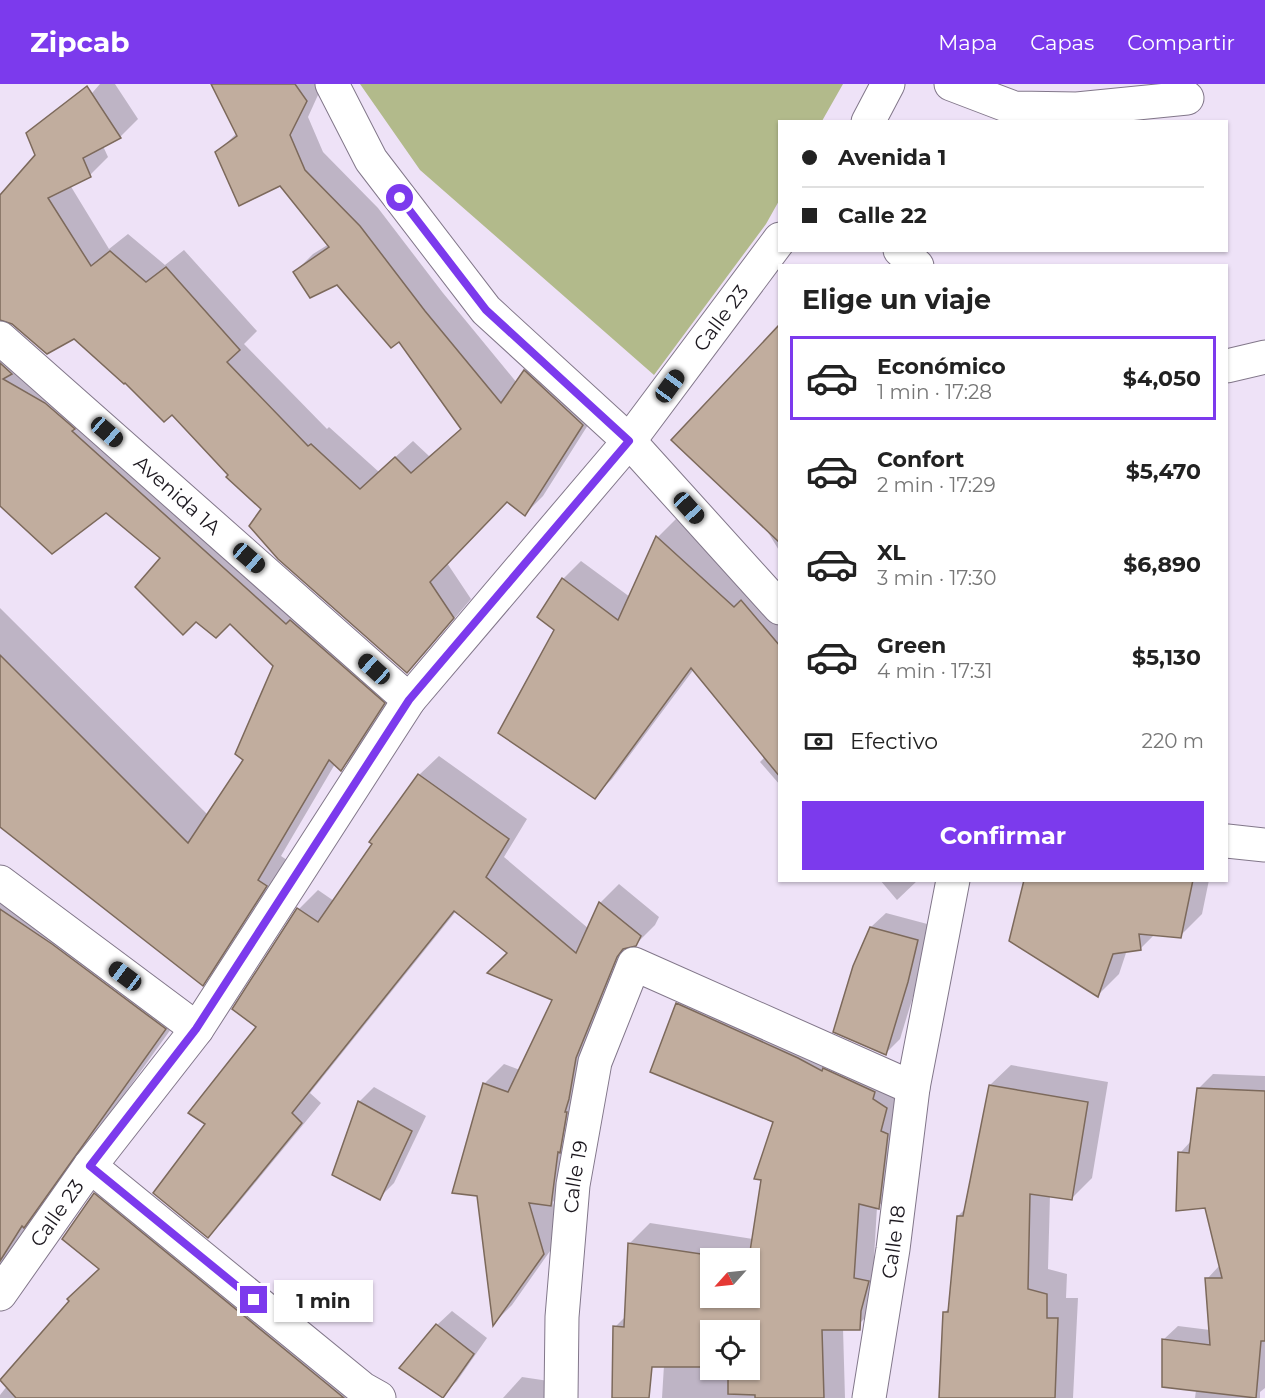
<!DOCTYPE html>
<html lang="es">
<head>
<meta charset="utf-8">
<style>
	body { margin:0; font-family:Montserrat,sans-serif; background:#f6f6f6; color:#222; height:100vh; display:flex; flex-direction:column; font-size:22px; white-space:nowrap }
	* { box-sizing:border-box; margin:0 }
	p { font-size:20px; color:#767676 }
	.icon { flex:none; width:33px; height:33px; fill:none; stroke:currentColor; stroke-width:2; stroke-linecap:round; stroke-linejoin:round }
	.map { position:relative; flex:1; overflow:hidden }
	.details { position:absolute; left:778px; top:180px; width:450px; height:618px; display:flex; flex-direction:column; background:#fff; border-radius:0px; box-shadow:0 2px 4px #0004 }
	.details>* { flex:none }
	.banner { position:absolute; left:778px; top:36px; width:450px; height:132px; border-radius:0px; box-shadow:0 2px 4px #0004; display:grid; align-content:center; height:132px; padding:0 24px; background:#fff }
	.needle { width:39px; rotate:243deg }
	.buttons { position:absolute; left:700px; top:1164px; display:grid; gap:12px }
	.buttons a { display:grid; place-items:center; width:60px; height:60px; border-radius:0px; background:#fff; box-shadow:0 2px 4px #0004; font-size:30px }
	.end { position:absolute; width:27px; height:27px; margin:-14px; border:8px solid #7c3aed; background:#fff; box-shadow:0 0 0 3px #fff }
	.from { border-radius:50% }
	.bubble { position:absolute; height:42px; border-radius:0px; background:#fff; box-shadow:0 2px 4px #0004; font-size:20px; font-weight:700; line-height:42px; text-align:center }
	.car { position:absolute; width:18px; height:36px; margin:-18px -9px; border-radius:8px; box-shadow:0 0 4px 2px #0007; background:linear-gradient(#222 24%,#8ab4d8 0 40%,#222 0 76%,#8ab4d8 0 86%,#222 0) }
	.banner b { display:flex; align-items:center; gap:21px; height:57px; font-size:22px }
	.banner b+b { border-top:2px solid #e0e0e0 }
	.banner i { width:15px; height:15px; background:#222 }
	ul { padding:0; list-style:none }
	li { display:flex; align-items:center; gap:18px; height:84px; margin:0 12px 9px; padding:0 12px; border:3px solid transparent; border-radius:0px }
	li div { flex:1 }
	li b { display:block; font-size:22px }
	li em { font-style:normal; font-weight:700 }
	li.active { border-color:#7c3aed }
	li>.icon { width:54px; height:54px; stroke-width:1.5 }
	h2 { padding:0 24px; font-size:27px; line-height:72px }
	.pay { display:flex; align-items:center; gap:15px; height:66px; padding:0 24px; font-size:22px }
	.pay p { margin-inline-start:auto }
	.primary-button { display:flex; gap:12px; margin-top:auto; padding:12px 24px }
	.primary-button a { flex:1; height:69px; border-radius:0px; background:#7c3aed; color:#fff; font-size:24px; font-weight:700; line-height:69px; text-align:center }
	header { display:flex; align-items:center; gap:36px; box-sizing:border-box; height:84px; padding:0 30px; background:#7c3aed; color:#fff }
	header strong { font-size:28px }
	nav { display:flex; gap:33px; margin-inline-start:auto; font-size:21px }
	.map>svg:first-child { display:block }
	.green { fill:#b2ba8b }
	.shadow { fill:#0003; fill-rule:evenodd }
	.building { fill:#c1ad9e; stroke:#7c695b; stroke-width:1.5 }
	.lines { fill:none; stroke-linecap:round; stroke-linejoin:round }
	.minor-casing { stroke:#82778a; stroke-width:35 }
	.minor { stroke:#fff; stroke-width:33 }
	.route { stroke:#7c3aed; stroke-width:8 }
	.labels { text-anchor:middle; stroke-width:5; stroke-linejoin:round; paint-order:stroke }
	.street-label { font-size:20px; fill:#1c181f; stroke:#fff }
</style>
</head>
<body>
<header>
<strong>Zipcab</strong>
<nav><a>Mapa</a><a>Capas</a><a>Compartir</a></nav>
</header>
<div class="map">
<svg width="1265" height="1314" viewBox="0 0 1265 1314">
	<rect width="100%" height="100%" fill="#eee2f7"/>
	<path class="green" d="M 360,0 L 843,0 L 822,37 L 780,38 L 780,115 L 766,140 L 654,291 L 420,86 Z"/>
	<g class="shadow">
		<path d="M 100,0 L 115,0 L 138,35 L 120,53 L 103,62 L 108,73 L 90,91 L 70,101 L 109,165 L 128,150 L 165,181 L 184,166 L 257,247 L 244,260 L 327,345 L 329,343 L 379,388 L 413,357 L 429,372 L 462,344 L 399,256 L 337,199 L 295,188 L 313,170 L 329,160 L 280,100 L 217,68 L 237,49 L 213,0 L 323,0 L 308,33 L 323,68 L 378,124 L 443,209 L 517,299 L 525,287 L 543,270 L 600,322 L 543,412 L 525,430 L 508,416 L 447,479 L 471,515 L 425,569 L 407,587 L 263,425 L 172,329 L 125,297 L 74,253 L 0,207 L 0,114 Z"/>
		<path d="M 0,240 L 407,595 L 365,661 L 341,685 L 335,680 L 281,772 L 290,778 L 226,876 L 203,900 L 0,741 L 0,524 L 208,731 L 245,676 L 275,581 L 162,474 L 106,427 L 0,367 Z"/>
		<path d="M 780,242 L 780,468 L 763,440 Z"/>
		<path d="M 676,435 L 753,506 L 780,523 L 780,701 L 760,678 L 765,673 L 694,585 L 612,695 L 594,713 L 556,546 L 563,495 L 581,477 L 630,513 L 658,453 Z"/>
		<path d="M 439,672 L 527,735 L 504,773 L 589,845 L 600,819 L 619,800 L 659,833 L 655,841 L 635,861 L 632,861 L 595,953 L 570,1101 L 553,1118 L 562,1150 L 512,1221 L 494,1239 L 484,1000 L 504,980 L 520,986 L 554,915 L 510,869 L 457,826 L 310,1009 L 321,1019 L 227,1133 L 208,1152 L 207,1039 L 258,943 L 234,924 L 299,825 L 318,806 L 334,817 L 374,760 L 371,757 L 419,691 Z"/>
		<path d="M 0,790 L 186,924 L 45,1121 L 38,1128 L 0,1187 Z"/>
		<path d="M 880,796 L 918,796 L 897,816 Z"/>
		<path d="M 1026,796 L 1209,796 L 1202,830 L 1180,852 L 1155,850 L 1140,865 L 1127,866 L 1119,890 L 1098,911 Z"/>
		<path d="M 886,829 L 931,841 L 922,883 L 900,955 L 885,970 L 871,843 Z"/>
		<path d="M 698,899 L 907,1003 L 899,1103 L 877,1123 L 874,1174 L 888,1177 L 876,1223 L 855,1244 L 843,1244 L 845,1314 L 662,1314 L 664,1281 L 615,1243 L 626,1232 L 630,1159 L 650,1139 L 753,1155 L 775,1037 L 677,920 ZM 711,1174 L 750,1174 L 750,1214 L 711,1214 ZM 711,1246 L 750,1246 L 750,1286 L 711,1286 Z"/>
		<path d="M 1011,981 L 1108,998 L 1092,1094 L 1072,1114 L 1050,1111 L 1048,1185 L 1067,1190 L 1066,1214 L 1078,1214 L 1073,1314 L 940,1314 L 944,1229 L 950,1223 L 958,1132 L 966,1124 L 990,1001 Z"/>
		<path d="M 1213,990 L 1265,992 L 1265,1304 L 1260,1308 L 1260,1314 L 1195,1314 L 1196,1306 L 1163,1256 L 1178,1242 L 1210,1246 L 1207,1195 L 1220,1181 L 1206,1123 L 1180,1069 L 1192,1056 L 1199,1004 Z"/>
		<path d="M 374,1003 L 426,1032 L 394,1099 L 379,1114 L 359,1018 Z"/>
		<path d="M 113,1092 L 385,1314 L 0,1314 L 0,1311 L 101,1184 L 95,1110 Z"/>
		<path d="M 452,1227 L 487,1254 L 457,1297 L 442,1312 L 437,1241 Z"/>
		<path d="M 522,1293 L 562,1299 L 571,1314 L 503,1314 Z"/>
	</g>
	<g class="building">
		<path d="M 211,0 L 295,0 L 307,17 L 290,51 L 305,86 L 360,142 L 425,227 L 501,319 L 524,286 L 583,341 L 525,432 L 507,418 L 430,498 L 454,534 L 407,589 L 278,475 L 249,442 L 261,425 L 226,393 L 228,391 L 172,331 L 164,338 L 125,299 L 124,300 L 74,255 L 47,270 L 12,240 L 0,236 L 0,111 L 35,71 L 26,49 L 87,2 L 121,54 L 83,74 L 91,93 L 48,114 L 91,182 L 110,167 L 146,198 L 166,183 L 240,266 L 227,278 L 308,362 L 311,360 L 360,405 L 395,373 L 411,389 L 461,345 L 399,258 L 391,264 L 337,201 L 310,214 L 293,188 L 329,163 L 280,102 L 239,122 L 215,68 L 237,52 Z"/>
		<path d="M 780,240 L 780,459 L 671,356 Z"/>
		<path d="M 0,279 L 12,290 L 3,295 L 45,319 L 75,345 L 72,347 L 286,540 L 290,536 L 385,619 L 341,687 L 329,676 L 258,796 L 267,802 L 203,902 L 0,743 L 0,571 L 188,759 L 243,676 L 235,670 L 273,582 L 230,540 L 216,554 L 196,538 L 183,551 L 135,503 L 160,474 L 106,429 L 52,470 L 0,422 Z"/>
		<path d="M 656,452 L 734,523 L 741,516 L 780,562 L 780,693 L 691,584 L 595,715 L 498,649 L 554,546 L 537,533 L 562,494 L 618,536 Z"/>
		<path d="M 418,690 L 509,755 L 486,793 L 576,869 L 599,818 L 641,852 L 636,862 L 623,865 L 617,873 L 576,974 L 569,1015 L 565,1028 L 567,1028 L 560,1069 L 558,1068 L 551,1122 L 529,1119 L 544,1170 L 493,1242 L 477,1112 L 452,1109 L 483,999 L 508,1008 L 552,916 L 487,889 L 507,869 L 454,827 L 292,1029 L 302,1039 L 208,1154 L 153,1109 L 205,1040 L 188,1029 L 256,943 L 232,925 L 297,824 L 318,838 L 372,760 L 369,758 Z"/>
		<path d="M 1024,796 L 1193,796 L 1181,854 L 1139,850 L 1141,866 L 1113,870 L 1098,913 L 1009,857 Z"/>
		<path d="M 0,825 L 52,860 L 166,945 L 24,1144 L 22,1142 L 0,1177 Z"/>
		<path d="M 870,843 L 918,856 L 908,898 L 886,971 L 833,948 L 853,882 Z"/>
		<path d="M 676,919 L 798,974 L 822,987 L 823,984 L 875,1008 L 873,1015 L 887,1024 L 881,1047 L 888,1050 L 879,1125 L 859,1120 L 854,1194 L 869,1197 L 861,1227 L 860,1246 L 822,1246 L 824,1314 L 755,1314 L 755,1311 L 728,1310 L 728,1286 L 750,1286 L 750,1246 L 711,1246 L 711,1283 L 652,1283 L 649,1314 L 612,1314 L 613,1242 L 624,1243 L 628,1159 L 728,1174 L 711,1174 L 711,1214 L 750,1214 L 749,1174 L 761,1096 L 754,1095 L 773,1038 L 650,988 Z"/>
		<path d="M 989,1001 L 1088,1018 L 1072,1116 L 1030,1110 L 1028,1205 L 1047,1210 L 1047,1234 L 1058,1234 L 1055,1314 L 939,1314 L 943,1228 L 948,1228 L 957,1132 L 963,1132 Z"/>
		<path d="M 1197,1004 L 1265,1007 L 1265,1257 L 1261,1257 L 1256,1314 L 1162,1303 L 1162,1255 L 1210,1261 L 1205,1194 L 1222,1194 L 1205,1124 L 1176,1127 L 1178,1068 L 1189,1069 Z"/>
		<path d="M 358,1017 L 412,1047 L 380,1116 L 332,1091 Z"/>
		<path d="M 94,1109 L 327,1300 L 344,1314 L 16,1314 L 0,1296 L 69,1217 L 67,1215 L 99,1185 L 62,1155 Z"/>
		<path d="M 436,1240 L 474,1270 L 443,1314 L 399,1284 Z"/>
	</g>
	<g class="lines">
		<defs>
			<g id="minor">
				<path d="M 332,0 L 371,76 L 486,226 L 629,357 L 780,524"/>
				<path d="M 951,0 L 1014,24 L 1077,25 L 1187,14"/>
				<path d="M 868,38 L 888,0"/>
				<path d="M 900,166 L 917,182"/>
				<path id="s1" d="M 0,254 L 409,616"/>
				<path d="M 1227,282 L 1265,273"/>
				<path d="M 1227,757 L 1265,761"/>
				<path d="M 0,798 L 197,945"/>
				<path d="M 90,1082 L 363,1305 L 379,1314"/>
				<path id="s2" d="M 0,1210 L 90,1082 L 197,945 L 409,616 L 629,357 L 780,155"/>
				<path id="s3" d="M 561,1314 L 562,1233 L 573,1101 L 595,978 L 634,880 L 913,1004"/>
				<path id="s4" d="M 869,1314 L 893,1165 L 913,1004 L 953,796"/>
			</g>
		</defs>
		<use href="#minor" class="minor-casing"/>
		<use href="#minor" class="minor"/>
	</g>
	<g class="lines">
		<path class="route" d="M 254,1216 L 90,1082 L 196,945 L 409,616 L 629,357 L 486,226 L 400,114"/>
	</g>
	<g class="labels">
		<g class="street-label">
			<text dy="7" stroke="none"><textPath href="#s2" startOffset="1215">Calle 23</textPath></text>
			<text dy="7" stroke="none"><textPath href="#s1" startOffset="237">Avenida 1A</textPath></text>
			<text dy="7" stroke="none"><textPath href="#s3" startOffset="222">Calle 19</textPath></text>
			<text dy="7" stroke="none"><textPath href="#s2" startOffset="99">Calle 23</textPath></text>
			<text dy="7" stroke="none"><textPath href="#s4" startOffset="158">Calle 18</textPath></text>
		</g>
	</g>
</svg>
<div class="buttons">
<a><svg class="needle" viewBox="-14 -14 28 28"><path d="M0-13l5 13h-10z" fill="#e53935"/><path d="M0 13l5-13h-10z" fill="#767676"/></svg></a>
<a><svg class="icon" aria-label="locate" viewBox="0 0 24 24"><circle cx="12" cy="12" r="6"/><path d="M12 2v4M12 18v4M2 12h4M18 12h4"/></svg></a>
</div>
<i class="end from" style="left:400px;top:114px"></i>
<i class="end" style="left:254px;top:1216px"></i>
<div class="bubble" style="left:274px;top:1196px;width:99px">1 min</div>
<i class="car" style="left:670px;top:302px;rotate:36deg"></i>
<i class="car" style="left:107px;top:348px;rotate:131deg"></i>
<i class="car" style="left:689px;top:424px;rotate:138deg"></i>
<i class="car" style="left:249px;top:474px;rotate:131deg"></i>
<i class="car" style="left:374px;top:585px;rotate:312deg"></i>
<i class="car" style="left:125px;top:892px;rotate:307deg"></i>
<div class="banner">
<b><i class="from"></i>Avenida 1</b>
<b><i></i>Calle 22</b>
</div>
<section class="details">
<h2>Elige un viaje</h2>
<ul>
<li class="active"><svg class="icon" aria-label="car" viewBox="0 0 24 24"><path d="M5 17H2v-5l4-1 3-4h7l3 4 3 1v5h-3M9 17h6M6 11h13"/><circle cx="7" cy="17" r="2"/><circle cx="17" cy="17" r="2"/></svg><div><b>Económico</b><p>1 min · 17:28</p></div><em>$4,050</em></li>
<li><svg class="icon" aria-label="car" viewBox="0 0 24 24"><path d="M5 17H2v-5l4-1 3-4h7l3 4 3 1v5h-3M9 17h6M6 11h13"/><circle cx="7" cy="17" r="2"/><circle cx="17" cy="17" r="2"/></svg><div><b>Confort</b><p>2 min · 17:29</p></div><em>$5,470</em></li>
<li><svg class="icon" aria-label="car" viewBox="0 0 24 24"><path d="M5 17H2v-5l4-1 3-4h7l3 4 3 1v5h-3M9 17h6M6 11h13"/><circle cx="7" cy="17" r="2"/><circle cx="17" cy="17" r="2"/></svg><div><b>XL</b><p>3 min · 17:30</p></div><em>$6,890</em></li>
<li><svg class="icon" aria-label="car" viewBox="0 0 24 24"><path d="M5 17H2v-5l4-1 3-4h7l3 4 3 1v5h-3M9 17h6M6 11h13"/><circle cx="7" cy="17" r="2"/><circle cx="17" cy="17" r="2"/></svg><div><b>Green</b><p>4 min · 17:31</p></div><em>$5,130</em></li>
</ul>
<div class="pay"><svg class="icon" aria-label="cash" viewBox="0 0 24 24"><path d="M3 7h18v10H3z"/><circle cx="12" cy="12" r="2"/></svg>Efectivo<p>220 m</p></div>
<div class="primary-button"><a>Confirmar</a></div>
</section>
</div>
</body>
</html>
